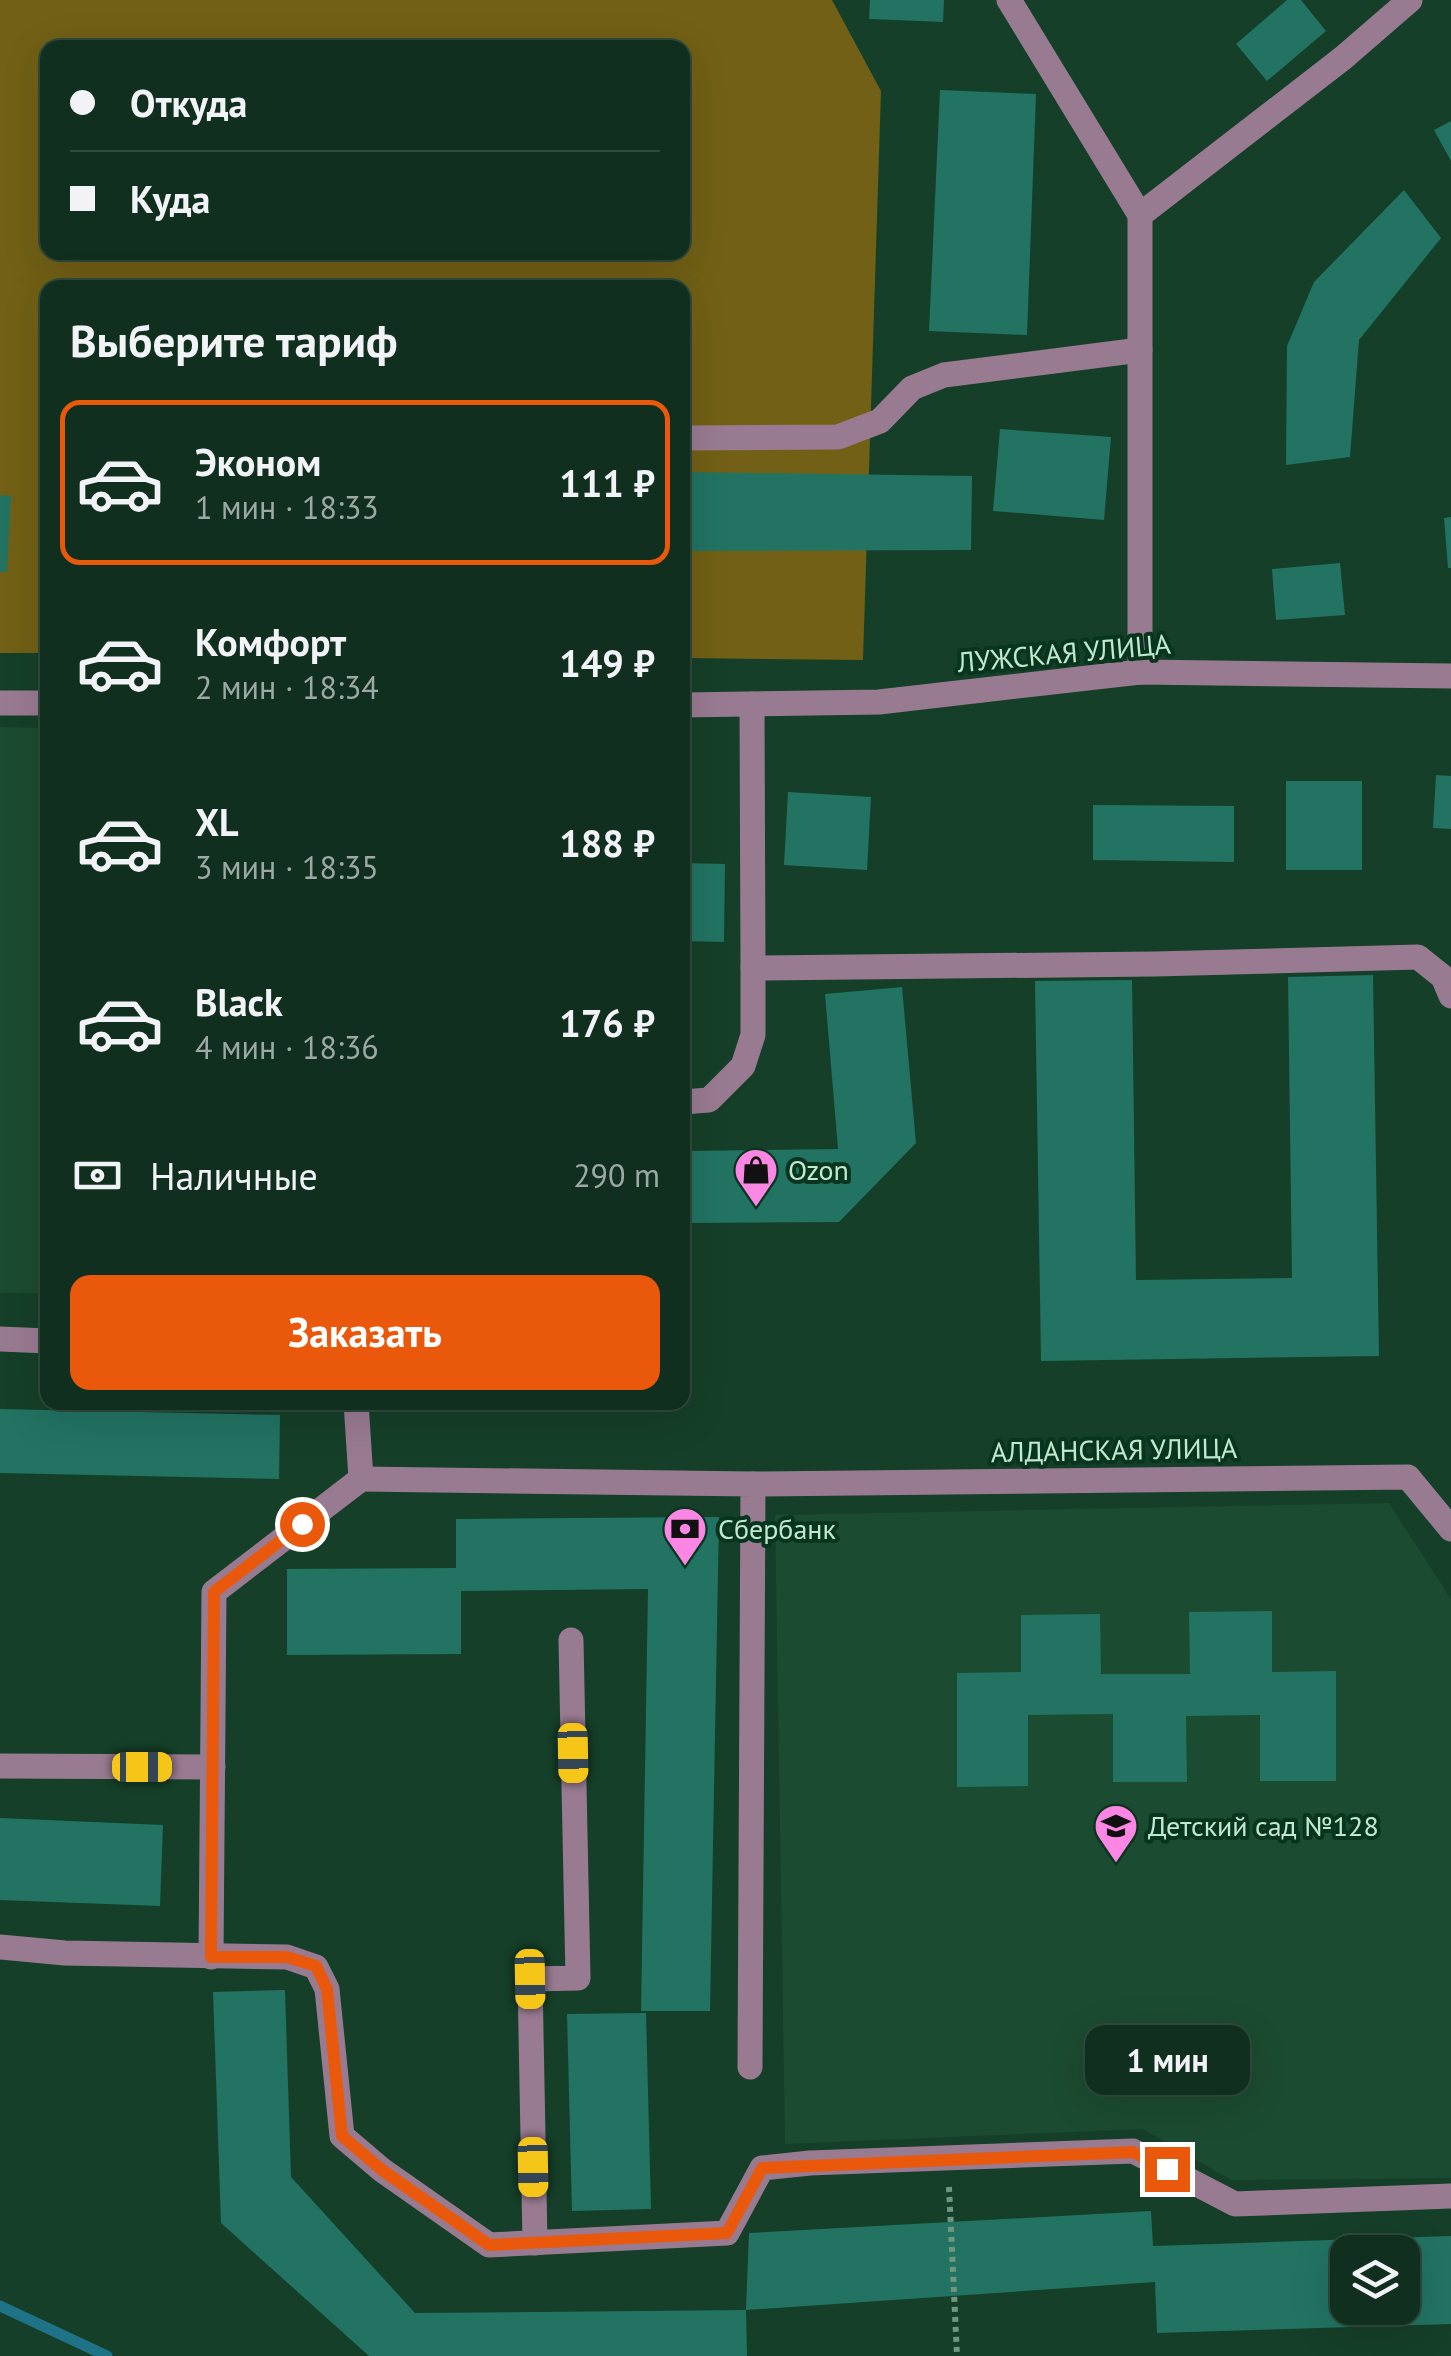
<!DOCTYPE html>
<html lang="ru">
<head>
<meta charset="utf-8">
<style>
	body { margin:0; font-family:"PT Sans",sans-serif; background:#193727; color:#f1f3f6; height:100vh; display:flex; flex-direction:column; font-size:38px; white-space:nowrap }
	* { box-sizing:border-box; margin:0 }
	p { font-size:32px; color:#9ca9a4 }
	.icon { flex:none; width:55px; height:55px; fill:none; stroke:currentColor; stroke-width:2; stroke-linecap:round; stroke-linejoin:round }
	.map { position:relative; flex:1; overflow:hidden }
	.side { position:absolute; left:40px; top:280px; width:650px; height:1130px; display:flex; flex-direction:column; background:#102f1e; border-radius:20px; box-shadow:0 10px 40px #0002,0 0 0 2px #304a3c }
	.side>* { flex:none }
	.top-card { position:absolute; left:40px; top:40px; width:650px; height:220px; border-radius:20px; box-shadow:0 10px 40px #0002,0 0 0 2px #304a3c; display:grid; align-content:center; height:220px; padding:0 30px; background:#102f1e }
	.buttons { position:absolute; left:1330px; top:2235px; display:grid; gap:20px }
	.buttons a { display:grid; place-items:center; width:90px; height:90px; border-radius:20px; background:#102f1e; box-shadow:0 10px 40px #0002,0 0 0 2px #304a3c; font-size:50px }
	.end { position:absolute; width:45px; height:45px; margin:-22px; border:12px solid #ea580c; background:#fff; box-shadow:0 0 0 5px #fff }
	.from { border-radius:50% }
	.bubble { position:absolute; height:70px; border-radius:20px; background:#102f1e; box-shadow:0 10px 40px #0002,0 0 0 2px #304a3c; font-size:32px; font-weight:800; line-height:70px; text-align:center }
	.car { position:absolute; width:30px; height:60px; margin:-30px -15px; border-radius:12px; box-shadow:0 0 8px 2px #0007; background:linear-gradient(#f5c518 24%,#345 0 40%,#f5c518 0 76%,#345 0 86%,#f5c518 0) }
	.top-card b { display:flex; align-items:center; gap:35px; height:95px; font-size:38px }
	.top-card b+b { border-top:2px solid #304a3c }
	.top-card i { width:25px; height:25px; background:#f1f3f6 }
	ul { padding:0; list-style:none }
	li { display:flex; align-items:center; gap:30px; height:165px; margin:0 20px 15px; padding:0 10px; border:5px solid transparent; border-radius:20px }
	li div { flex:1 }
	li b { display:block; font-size:38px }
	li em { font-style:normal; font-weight:800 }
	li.current { border-color:#ea580c }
	li>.icon { width:90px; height:90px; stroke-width:1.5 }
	h2 { padding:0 30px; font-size:45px; line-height:120px }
	.pay { display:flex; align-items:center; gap:25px; height:110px; padding:0 30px; font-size:38px }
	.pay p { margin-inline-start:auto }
	.action { display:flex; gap:20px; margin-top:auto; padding:20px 30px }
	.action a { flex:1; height:115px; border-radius:20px; background:#ea580c; color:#fff; font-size:40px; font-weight:800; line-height:115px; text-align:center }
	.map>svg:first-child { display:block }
	.built { fill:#1b4b30 }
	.green { fill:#716015; fill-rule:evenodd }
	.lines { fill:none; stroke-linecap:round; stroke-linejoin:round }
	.stream { stroke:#1e7386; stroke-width:11 }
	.building { fill:#227362; fill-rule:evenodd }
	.path { stroke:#6f977f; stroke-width:6; stroke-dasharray:5 5; stroke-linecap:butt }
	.minor { stroke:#997b91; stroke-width:25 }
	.route { stroke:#ea580c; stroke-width:12 }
	.labels { text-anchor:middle; stroke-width:8; stroke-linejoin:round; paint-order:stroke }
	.street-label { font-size:28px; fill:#c2e8cf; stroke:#08351e }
	.poi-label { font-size:28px; fill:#c2e8cf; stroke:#08351e; text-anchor:start }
</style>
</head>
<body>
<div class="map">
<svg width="1451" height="2356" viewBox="0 0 1451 2356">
	<rect width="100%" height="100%" fill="#153f28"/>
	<g class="built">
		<path d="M 0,727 L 47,728 L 47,1293 L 0,1293 Z"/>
		<path d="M 1389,1503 L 1451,1599 L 1451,2178 L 1231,2180 L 1143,2129 L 785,2144 L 775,1515 Z"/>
	</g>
	<path class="green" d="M 0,0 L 832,0 L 881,91 L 863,660 L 683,658 L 682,288 L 48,288 L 47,653 L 0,653 ZM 48,48 L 682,48 L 682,252 L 48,252 Z"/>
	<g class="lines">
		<path class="stream" d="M 0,2306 L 107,2356"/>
	</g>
	<g class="building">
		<path d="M 870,0 L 944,0 L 943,22 L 869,19 Z"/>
		<path d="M 1287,0 L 1301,0 L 1326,31 L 1267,81 L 1236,44 Z"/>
		<path d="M 940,90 L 1036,94 L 1027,335 L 929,331 Z"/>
		<path d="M 1451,121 L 1451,161 L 1434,130 Z"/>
		<path d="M 1404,190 L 1441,238 L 1359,340 L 1350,457 L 1286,465 L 1287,346 L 1314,282 Z"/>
		<path d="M 1000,429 L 1111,437 L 1104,520 L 993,511 Z"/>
		<path d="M 682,472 L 972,476 L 971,550 L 682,551 Z"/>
		<path d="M 0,495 L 11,496 L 7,572 L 0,572 Z"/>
		<path d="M 1451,517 L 1451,568 L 1448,568 L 1444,518 Z"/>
		<path d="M 1340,563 L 1345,615 L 1276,620 L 1272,569 Z"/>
		<path d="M 1436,775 L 1451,776 L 1451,829 L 1433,828 Z"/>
		<rect x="1286" y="781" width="76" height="89"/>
		<path d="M 788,792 L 871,797 L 867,870 L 784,865 Z"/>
		<path d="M 1093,805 L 1234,806 L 1234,862 L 1093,860 Z"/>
		<path d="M 682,863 L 725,864 L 724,942 L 682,941 Z"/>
		<path d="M 1373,975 L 1379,1356 L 1041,1361 L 1035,981 L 1132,980 L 1136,1280 L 1292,1278 L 1288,977 Z"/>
		<path d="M 902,987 L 916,1143 L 839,1222 L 682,1223 L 682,1151 L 838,1149 L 825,994 Z"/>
		<path d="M 0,1409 L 280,1415 L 279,1479 L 0,1473 Z"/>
		<path d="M 719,1517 L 710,2011 L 641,2011 L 648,1589 L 461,1591 L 461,1654 L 287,1655 L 287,1569 L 456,1568 L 456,1519 Z"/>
		<path d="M 1272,1611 L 1272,1672 L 1336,1671 L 1336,1781 L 1260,1781 L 1260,1715 L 1186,1716 L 1187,1782 L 1113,1782 L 1113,1714 L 1028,1715 L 1028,1786 L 957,1787 L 957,1673 L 1021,1672 L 1021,1615 L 1100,1614 L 1101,1674 L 1190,1674 L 1189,1612 Z"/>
		<path d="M 0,1818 L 163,1825 L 160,1906 L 0,1900 Z"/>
		<path d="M 285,1990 L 291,2177 L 415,2313 L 746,2310 L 747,2356 L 369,2356 L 221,2223 L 213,1992 Z"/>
		<path d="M 646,2013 L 651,2209 L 572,2211 L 567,2014 Z"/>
		<path d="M 1151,2211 L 1153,2246 L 1451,2236 L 1451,2324 L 1157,2333 L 1155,2282 L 746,2310 L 749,2233 ZM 1348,2252 L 1402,2252 L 1402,2308 L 1348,2308 Z"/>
	</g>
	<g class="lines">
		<path class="path" d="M 949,2187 L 957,2356"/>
		<g class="minor">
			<path d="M 1009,0 L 1140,215"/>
			<path d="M 682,438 L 838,437 L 880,421 L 912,388 L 944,375 L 1140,350"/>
			<path d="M 1140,672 L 1140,215 L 1343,58 L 1410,0"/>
			<path d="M 0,703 L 48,703"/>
			<path d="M 752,704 L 753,968 L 1155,964 L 1418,957 L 1443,977 L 1451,996"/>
			<path d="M 682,705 L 879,702 L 1140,672 L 1451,676"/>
			<path d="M 682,1102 L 709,1100 L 743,1066 L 753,1035 L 753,968"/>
			<path d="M 0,1339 L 48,1341"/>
			<path d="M 361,1479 L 753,1484 L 750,2067"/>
			<path d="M 753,1484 L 1408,1477 L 1451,1529"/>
			<path d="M 0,1766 L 213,1767"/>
			<path d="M 0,1947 L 65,1953 L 287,1957 L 316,1967 L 327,1989 L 342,2136 L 382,2170 L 489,2245 L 727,2233 L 762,2168 L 810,2163 L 1133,2151 L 1235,2204 L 1451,2196"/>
			<path d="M 211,1957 L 214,1592 L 361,1479 L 356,1402"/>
			<path d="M 535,2243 L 530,1979 L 578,1978 L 571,1640"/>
		</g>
	</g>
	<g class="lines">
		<path class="route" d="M 302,1524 L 214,1592 L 211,1957 L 287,1957 L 316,1966 L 327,1989 L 342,2136 L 382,2170 L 489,2245 L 727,2233 L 762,2168 L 1133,2152 L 1167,2169"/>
	</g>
	<defs>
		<symbol id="shop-pin" viewBox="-11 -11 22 30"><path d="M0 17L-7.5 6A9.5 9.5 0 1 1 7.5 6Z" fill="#fc86e3" stroke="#08351e"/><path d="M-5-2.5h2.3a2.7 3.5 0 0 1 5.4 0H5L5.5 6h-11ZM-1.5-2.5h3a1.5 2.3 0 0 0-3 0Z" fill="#111"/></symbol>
		<symbol id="bank-pin" viewBox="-11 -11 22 30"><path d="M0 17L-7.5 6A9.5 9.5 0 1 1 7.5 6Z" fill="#fc86e3" stroke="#08351e"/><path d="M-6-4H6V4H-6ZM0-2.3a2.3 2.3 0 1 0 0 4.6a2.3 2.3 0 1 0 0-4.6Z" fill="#111"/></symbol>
		<symbol id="school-pin" viewBox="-11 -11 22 30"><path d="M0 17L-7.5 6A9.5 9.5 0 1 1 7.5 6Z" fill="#fc86e3" stroke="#08351e"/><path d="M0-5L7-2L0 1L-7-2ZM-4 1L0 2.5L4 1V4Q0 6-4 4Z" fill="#111"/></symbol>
	</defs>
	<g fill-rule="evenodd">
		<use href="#shop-pin" x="731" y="1145" width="50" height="68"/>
		<use href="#bank-pin" x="660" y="1504" width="50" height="68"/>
		<use href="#school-pin" x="1091" y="1801" width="50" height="68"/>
	</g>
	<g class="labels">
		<g class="street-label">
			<text transform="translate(1064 653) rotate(-5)" y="10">ЛУЖСКАЯ УЛИЦА</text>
			<text transform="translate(1114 1450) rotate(-1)" y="10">АЛДАНСКАЯ УЛИЦА</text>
		</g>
		<g class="poi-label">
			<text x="788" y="1180">Ozon</text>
			<text x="718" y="1539">Сбербанк</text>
			<text x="1148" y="1836">Детский сад №128</text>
		</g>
	</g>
</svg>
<div class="buttons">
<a><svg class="icon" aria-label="layers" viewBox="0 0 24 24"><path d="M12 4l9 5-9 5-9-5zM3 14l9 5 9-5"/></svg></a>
</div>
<i class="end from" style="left:302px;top:1524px"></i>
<i class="end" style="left:1167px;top:2169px"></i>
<div class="bubble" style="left:1085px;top:2025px;width:165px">1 мин</div>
<i class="car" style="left:573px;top:1753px;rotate:179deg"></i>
<i class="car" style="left:142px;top:1767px;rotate:90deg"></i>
<i class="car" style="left:530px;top:1979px;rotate:179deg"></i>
<i class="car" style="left:533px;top:2167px;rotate:179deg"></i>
<div class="top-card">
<b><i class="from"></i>Откуда</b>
<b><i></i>Куда</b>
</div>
<section class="side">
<h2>Выберите тариф</h2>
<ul>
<li class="current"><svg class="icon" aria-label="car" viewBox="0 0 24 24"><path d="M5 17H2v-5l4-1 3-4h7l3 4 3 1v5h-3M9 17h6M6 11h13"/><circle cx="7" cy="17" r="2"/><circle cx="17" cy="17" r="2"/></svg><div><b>Эконом</b><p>1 мин · 18:33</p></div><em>111 ₽</em></li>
<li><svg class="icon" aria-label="car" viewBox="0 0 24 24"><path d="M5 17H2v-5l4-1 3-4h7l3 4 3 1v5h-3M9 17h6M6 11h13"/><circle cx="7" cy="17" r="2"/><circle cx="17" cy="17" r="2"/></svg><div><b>Комфорт</b><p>2 мин · 18:34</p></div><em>149 ₽</em></li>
<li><svg class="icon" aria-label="car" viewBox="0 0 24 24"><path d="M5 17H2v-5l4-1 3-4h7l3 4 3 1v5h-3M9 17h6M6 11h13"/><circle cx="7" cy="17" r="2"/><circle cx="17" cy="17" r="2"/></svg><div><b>XL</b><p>3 мин · 18:35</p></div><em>188 ₽</em></li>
<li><svg class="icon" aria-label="car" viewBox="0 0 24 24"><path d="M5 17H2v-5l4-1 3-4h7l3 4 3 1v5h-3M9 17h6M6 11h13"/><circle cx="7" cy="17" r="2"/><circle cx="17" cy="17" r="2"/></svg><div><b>Black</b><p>4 мин · 18:36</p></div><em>176 ₽</em></li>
</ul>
<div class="pay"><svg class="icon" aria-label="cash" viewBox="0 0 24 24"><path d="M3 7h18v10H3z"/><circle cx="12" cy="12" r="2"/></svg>Наличные<p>290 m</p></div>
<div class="action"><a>Заказать</a></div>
</section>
</div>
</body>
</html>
